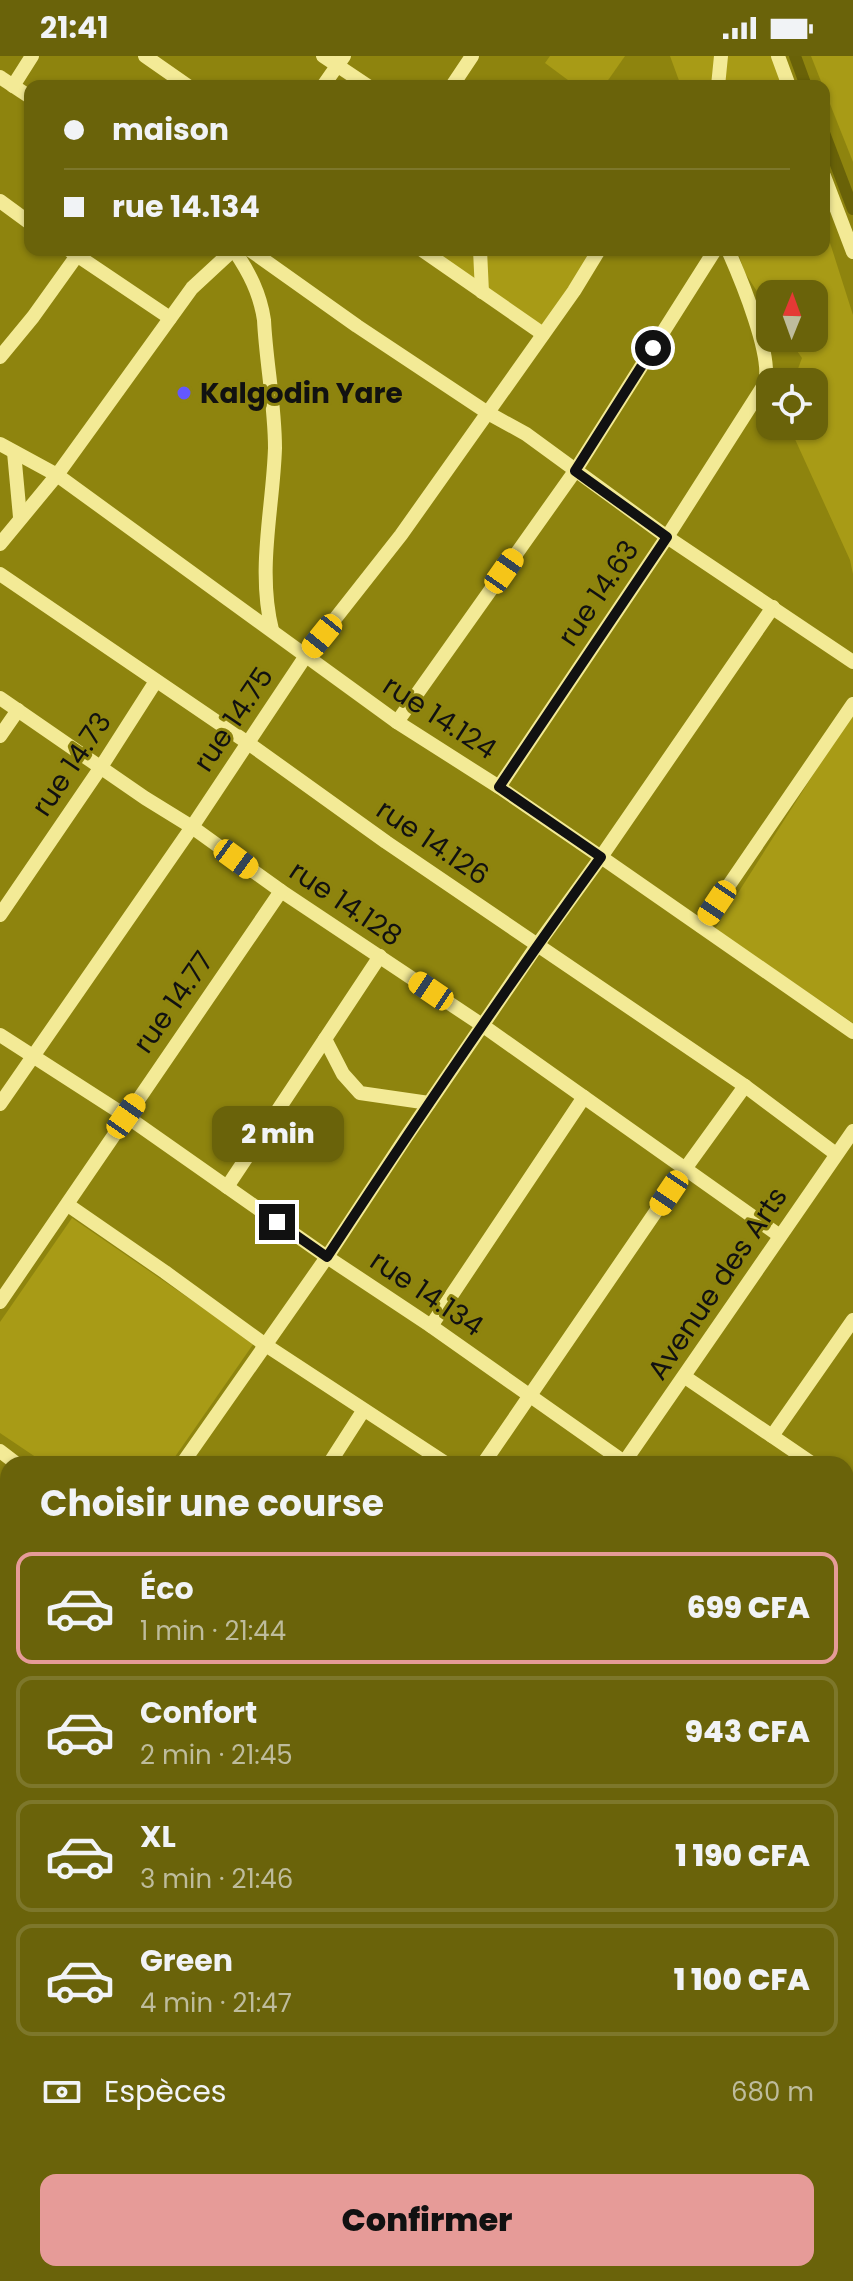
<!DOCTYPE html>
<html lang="fr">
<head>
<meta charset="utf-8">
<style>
	body { margin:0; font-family:Poppins,sans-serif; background:#726c18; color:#f1f3f6; height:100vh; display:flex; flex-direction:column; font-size:30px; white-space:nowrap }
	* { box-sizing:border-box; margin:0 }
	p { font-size:26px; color:#bebc9c }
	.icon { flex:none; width:44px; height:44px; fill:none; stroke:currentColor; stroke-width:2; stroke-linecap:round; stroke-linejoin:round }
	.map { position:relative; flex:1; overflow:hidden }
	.drawer { position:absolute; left:0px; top:1400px; width:854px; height:826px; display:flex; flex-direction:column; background:#6a630a; border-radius:24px 24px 0 0; box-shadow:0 2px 6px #0004 }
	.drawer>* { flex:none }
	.guide { position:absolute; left:24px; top:24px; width:806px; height:176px; border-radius:16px; box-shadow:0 2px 6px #0004; display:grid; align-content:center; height:176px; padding:0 40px; background:#6a630a }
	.needle { width:52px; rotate:1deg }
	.buttons { position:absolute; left:756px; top:224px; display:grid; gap:16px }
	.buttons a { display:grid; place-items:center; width:72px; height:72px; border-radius:16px; background:#6a630a; box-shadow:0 2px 6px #0004; font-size:40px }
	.end { position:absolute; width:36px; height:36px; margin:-18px; border:10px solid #111; background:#fff; box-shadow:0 0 0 4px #fff }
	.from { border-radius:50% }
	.bubble { position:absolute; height:56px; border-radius:16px; background:#6a630a; box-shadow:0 2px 6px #0004; font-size:26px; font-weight:800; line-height:56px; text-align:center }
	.car { position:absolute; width:24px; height:48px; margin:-24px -12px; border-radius:10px; box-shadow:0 0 6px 2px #0007; background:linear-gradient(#f5c518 24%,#345 0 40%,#f5c518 0 76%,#345 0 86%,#f5c518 0) }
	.guide b { display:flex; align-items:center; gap:28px; height:76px; font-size:30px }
	.guide b+b { border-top:2px solid #7d772b }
	.guide i { width:20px; height:20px; background:#f1f3f6 }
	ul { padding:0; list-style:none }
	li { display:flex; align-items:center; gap:24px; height:112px; margin:0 16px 12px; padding:0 24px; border:4px solid #7d772b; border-radius:16px }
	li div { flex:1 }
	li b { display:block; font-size:30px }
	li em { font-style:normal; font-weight:800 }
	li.on { border-color:#e69b98 }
	li>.icon { width:72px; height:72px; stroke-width:1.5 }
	h2 { padding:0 40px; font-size:36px; line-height:96px }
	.pay { display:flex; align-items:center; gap:20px; height:88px; padding:0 40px; font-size:30px }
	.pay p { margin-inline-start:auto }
	.cta { display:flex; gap:16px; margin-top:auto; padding:16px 40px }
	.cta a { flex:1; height:92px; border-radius:16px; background:#e69b98; color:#111; font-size:32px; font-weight:800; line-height:92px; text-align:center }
	.status { display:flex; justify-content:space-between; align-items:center; height:56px; padding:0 40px; background:#6a630a; direction:ltr }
	.status svg { height:22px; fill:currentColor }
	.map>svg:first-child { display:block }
	.green { fill:#a89b16 }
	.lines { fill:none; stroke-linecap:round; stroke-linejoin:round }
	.canal { stroke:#696208; stroke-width:12 }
	.minor { stroke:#f3ea96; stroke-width:14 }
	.route { stroke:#111; stroke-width:10 }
	.poi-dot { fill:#6358ff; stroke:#8e840e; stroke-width:3 }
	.labels { text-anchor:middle; stroke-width:6; stroke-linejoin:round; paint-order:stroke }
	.poi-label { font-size:28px; font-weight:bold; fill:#111; stroke:#8e840e; text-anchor:start }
	.street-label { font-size:28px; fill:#111; stroke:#8e840e }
</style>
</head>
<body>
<div class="status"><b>21:41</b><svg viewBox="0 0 49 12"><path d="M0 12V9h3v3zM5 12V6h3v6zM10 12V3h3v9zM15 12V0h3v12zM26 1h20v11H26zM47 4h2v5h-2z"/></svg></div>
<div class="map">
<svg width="853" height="2225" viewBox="0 0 853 2225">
	<rect width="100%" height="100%" fill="#8e840e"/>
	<g class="green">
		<path d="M 550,0 L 625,0 L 604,30 L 576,30 L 545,7 Z"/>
		<path d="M 670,0 L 775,0 L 783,30 L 681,30 Z"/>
		<path d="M 811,0 L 853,0 L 853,106 Z"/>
		<path d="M 824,168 L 853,259 L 853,518 L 850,504 L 789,370 L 814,370 L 814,326 L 793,326 L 802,302 L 788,282 L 814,282 L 814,238 L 770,238 L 770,255 L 745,217 L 737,194 L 824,194 Z"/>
		<path d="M 424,194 L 595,194 L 544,277 Z"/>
		<path d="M 853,656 L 853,967 L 715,873 Z"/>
		<path d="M 72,1162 L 254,1287 L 170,1408 L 46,1408 L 0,1377 L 0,1266 Z"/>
	</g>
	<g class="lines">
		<g class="canal">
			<path d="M 795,0 L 806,30"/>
			<path d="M 824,77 L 853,153"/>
		</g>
		<g class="minor">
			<path d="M 145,0 L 188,30"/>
			<path d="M 323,0 L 368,30"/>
			<path d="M 778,0 L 789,30"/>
			<path d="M 0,21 L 30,41"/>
			<path d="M 13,30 L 32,0"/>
			<path d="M 323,30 L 344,0"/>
			<path d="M 452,30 L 472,0"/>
			<path d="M 718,30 L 721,0"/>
			<path d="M 824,120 L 853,196"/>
			<path d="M 0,145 L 30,167"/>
			<path d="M 69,194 L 170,262"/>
			<path d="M 234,194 C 249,216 260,237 264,264 C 266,306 275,349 275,392 C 273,453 257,513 272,574"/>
			<path d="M 250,194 L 357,270 L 488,357 L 526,378 L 667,481 L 853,606"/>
			<path d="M 422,194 L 543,278"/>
			<path d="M 480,194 L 482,236"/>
			<path d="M 0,301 L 33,261 L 81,194"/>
			<path d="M 0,388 L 57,419 L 397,666 L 499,731 L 601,801 L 853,976"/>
			<path d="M 14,396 L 20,461"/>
			<path d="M 0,488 L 57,419 L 192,232 L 233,194"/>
			<path d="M 0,518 L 248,687 L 386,786 L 745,1030 L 836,1098"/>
			<path d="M 0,642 L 145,742 L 192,771 L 281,835 L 482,969 L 780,1180"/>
			<path d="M 397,666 L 575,415 L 715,194"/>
			<path d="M 0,680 L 18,654"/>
			<path d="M 499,731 L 667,481 L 764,329 C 775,304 740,221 728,194"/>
			<path d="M 0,859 L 101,711 L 156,625"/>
			<path d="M 701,870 L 853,648"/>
			<path d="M 0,979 L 126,1060 L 327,1201 L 431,1270 L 627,1408"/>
			<path d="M 325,983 L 343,1018 L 360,1037 L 429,1047"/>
			<path d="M 0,1048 L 192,771 L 305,601 L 401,479 L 574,235 L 599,194"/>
			<path d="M 227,1131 L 380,900"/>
			<path d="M 68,1149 L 165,1216 L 264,1288 L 447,1408"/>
			<path d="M 0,1246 L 281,835"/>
			<path d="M 431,1270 L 584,1041"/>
			<path d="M 685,1321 L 813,1408"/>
			<path d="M 772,1380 L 853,1264"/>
			<path d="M 0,1395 L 17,1408"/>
			<path d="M 182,1408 L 327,1201 L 406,1081 L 538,888 L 601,801 L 773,551"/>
			<path d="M 329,1408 L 363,1355"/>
			<path d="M 483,1408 L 685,1113 L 745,1030"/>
			<path d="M 623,1408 L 853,1075"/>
			<path d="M 846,1449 L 853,1438"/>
			<path d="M 0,1527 L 8,1532"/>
			<path d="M 846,1557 L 853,1562"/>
			<path d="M 0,1672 L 8,1659"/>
			<path d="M 846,1678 L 853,1683"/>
			<path d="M 846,1798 L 853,1788"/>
			<path d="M 0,1883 L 8,1889"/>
			<path d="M 846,1996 L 853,1986"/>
			<path d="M 461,2218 L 472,2225"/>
			<path d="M 647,2218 L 658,2225"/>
			<path d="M 829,2218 L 840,2225"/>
			<path d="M 62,2225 L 67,2218"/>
			<path d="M 208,2225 L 213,2218"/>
			<path d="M 322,2225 L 327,2218"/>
			<path d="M 548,2225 L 553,2218"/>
			<path d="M 795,2225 L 800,2218"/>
		</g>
	</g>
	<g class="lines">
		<path class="route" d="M 277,1166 L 327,1201 C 416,1065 506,932 601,801 L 499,731 L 667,481 L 575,415 L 653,292"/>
	</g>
	<circle class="poi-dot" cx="184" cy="337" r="8"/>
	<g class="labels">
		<g class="poi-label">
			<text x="200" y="347">Kalgodin Yare</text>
		</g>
		<g class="street-label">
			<text transform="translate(598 537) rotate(-56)" y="10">rue 14.63</text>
			<text transform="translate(440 661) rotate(33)" y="10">rue 14.124</text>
			<text transform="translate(233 663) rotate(-56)" y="10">rue 14.75</text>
			<text transform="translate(71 708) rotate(-56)" y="10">rue 14.73</text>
			<text transform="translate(433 786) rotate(34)" y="10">rue 14.126</text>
			<text transform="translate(346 847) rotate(34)" y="10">rue 14.128</text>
			<text transform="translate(173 946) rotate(-55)" y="10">rue 14.77</text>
			<text transform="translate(717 1227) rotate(-56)" y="10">Avenue des Arts</text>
			<text transform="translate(427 1237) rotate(34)" y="10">rue 14.134</text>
		</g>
	</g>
</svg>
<div class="buttons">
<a><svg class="needle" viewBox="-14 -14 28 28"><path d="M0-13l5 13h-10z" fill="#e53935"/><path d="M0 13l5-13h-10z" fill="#bebc9c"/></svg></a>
<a><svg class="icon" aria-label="locate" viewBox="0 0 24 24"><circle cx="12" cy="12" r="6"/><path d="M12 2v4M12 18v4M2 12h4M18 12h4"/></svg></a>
</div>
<i class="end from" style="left:653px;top:292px"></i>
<i class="end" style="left:277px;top:1166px"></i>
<div class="bubble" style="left:212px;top:1050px;width:132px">2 min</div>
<i class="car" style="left:504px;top:515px;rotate:35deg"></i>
<i class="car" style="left:322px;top:580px;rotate:219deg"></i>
<i class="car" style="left:236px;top:803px;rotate:126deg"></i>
<i class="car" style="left:717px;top:847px;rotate:214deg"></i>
<i class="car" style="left:431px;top:935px;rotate:304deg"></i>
<i class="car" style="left:126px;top:1060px;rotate:35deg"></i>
<i class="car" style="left:669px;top:1137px;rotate:214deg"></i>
<div class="guide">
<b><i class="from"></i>maison</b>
<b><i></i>rue 14.134</b>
</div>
<section class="drawer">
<h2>Choisir une course</h2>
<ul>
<li class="on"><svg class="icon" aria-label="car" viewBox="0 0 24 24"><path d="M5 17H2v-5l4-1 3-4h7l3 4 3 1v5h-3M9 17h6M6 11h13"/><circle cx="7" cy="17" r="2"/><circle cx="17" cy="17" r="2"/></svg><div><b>Éco</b><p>1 min · 21:44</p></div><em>699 CFA</em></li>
<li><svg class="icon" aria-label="car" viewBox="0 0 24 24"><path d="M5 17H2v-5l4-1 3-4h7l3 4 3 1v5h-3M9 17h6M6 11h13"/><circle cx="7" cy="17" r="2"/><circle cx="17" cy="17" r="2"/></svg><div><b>Confort</b><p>2 min · 21:45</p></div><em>943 CFA</em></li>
<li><svg class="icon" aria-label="car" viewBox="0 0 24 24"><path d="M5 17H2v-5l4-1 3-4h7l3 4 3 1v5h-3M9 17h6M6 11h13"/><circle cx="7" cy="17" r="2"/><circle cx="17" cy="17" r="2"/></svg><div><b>XL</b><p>3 min · 21:46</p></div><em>1 190 CFA</em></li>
<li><svg class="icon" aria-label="car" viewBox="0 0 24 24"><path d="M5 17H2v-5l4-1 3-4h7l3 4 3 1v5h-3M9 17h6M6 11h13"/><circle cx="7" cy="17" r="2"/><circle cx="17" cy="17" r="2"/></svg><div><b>Green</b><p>4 min · 21:47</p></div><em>1 100 CFA</em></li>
</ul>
<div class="pay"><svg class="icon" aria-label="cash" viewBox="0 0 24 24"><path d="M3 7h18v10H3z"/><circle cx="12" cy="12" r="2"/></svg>Espèces<p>680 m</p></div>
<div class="cta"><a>Confirmer</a></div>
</section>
</div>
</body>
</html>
